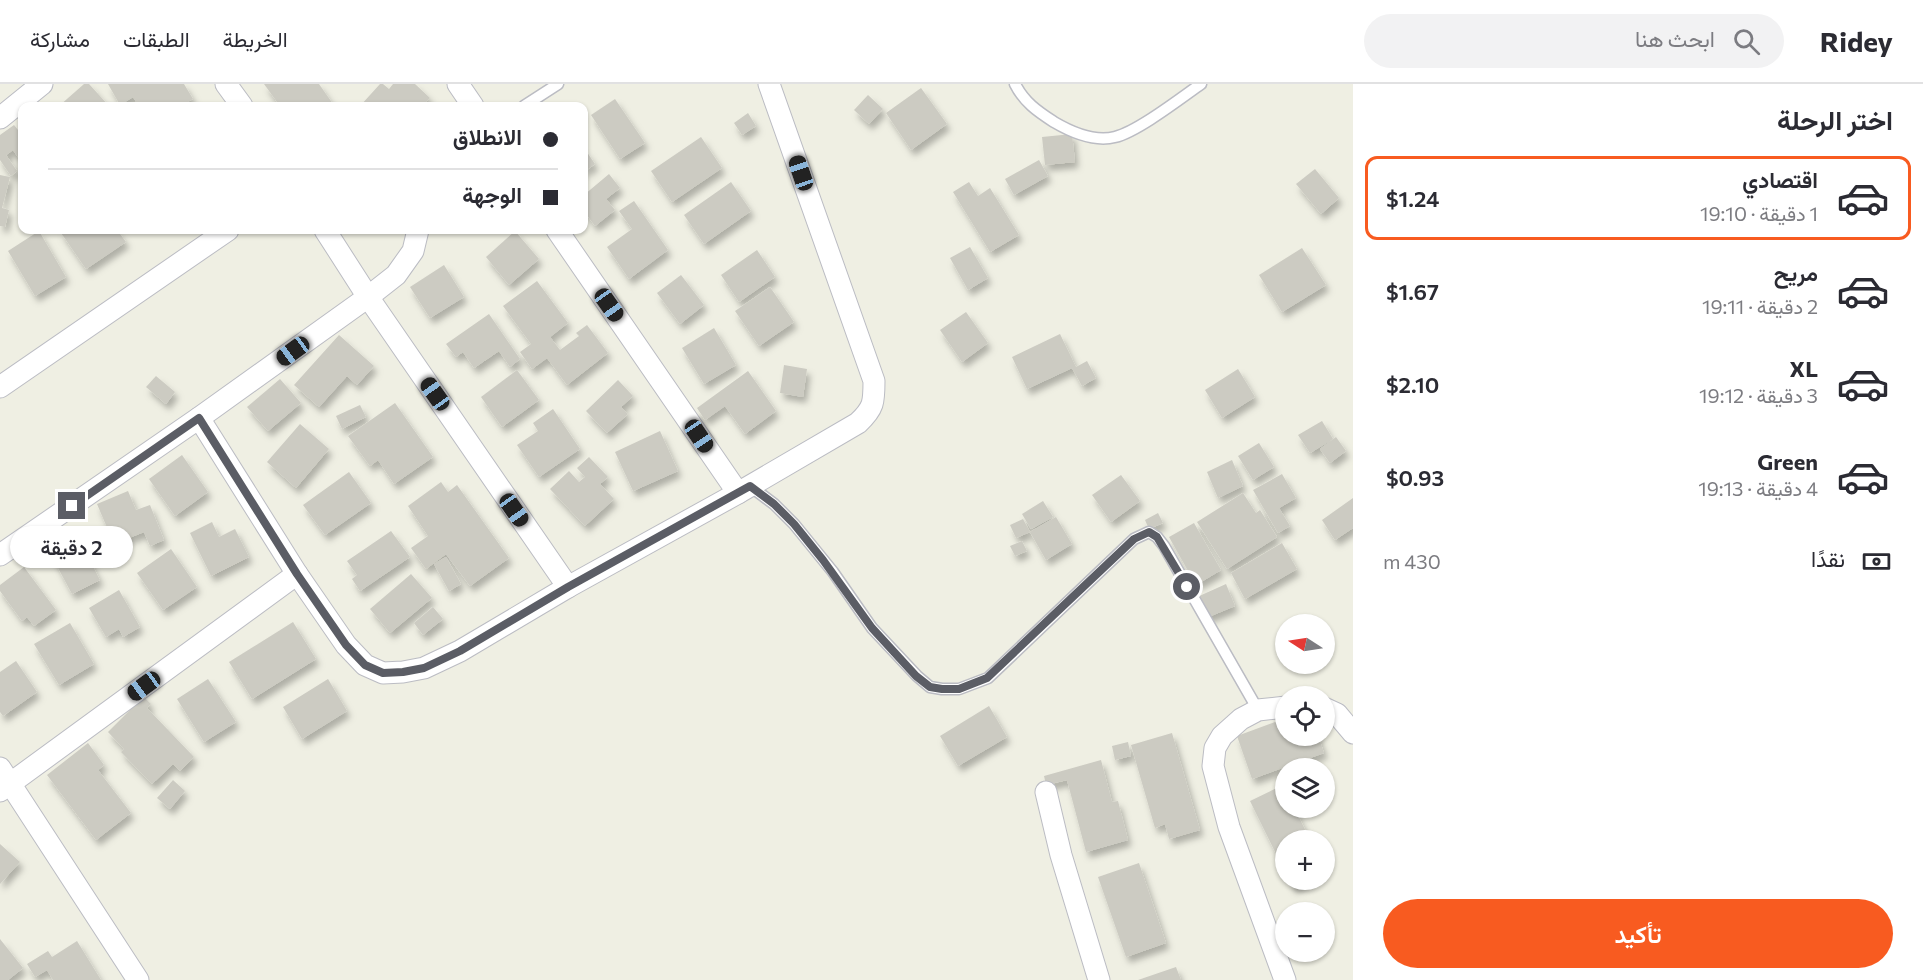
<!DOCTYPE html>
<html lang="ar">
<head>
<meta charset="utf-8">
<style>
	body { margin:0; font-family:Commissioner,Vazirmatn,sans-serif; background:#f2f2f3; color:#2b2b33; direction:rtl; height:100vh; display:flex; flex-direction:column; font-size:22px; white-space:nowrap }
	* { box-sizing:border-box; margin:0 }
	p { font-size:20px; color:#7c7c81 }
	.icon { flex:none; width:33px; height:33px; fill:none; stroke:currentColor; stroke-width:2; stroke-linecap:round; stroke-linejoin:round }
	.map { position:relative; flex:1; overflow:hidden; direction:ltr }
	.details { display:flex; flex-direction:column; background:#fff; width:570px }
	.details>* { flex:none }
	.hud { position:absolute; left:18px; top:18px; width:570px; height:132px; border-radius:12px; box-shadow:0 2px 4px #0004; direction:rtl; display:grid; align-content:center; height:132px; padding:0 30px; background:#fff }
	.needle { width:39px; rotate:282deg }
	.controls { position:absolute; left:1275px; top:530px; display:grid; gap:12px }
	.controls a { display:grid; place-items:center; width:60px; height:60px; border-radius:50%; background:#fff; box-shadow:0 2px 4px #0004; font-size:30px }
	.end { position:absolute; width:27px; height:27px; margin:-14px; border:8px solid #5b5d65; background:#fff; box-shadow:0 0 0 3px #fff }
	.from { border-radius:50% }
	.bubble { position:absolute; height:42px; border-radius:21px; background:#fff; box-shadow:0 2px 4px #0004; font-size:20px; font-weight:600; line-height:42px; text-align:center; direction:rtl }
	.car { position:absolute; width:18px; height:36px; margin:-18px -9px; border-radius:8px; box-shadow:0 0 4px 2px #0007; background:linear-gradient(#222 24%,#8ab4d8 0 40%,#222 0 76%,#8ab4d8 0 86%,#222 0) }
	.hud b { display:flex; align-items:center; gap:21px; height:57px; font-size:22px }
	.hud b+b { border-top:2px solid #e1e1e2 }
	.hud i { width:15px; height:15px; background:#2b2b33 }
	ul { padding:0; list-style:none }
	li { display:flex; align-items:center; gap:18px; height:84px; margin:0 12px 9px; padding:0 18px; border:3px solid transparent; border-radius:12px }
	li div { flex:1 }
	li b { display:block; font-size:22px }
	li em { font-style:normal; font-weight:600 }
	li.on { border-color:#f85b20 }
	li>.icon { width:54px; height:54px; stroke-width:1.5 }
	h2 { padding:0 30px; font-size:27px; line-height:72px }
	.pay { display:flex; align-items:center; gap:15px; height:66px; padding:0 30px; font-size:22px }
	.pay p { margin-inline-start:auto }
	.action { display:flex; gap:12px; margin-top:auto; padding:12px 30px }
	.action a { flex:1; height:69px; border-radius:36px; background:#f85b20; color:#fff; font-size:24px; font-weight:600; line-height:69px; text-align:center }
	header { display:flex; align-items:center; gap:36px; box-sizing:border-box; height:84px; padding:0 30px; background:#fff; border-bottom:2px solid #e1e1e2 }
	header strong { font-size:28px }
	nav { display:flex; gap:33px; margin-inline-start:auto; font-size:21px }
	.search { width:420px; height:54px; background:#f2f2f3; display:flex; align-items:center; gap:15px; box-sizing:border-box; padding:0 21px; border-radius:33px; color:#7c7c81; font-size:22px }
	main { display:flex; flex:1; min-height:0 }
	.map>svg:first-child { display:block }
	.building { fill:#cccbc2; filter:url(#shadow) }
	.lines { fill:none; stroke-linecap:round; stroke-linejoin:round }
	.lane-casing { stroke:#bbbcc3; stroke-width:13 }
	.street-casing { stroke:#bbbcc3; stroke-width:23 }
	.lane { stroke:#fff; stroke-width:10 }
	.street { stroke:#fff; stroke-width:21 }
	.route { stroke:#5b5d65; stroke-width:8 }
</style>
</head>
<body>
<header>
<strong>Ridey</strong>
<div class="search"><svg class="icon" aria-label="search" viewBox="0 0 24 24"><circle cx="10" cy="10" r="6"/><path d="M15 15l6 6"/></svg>ابحث هنا</div>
<nav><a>الخريطة</a><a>الطبقات</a><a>مشاركة</a></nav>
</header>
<main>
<section class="details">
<h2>اختر الرحلة</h2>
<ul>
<li class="on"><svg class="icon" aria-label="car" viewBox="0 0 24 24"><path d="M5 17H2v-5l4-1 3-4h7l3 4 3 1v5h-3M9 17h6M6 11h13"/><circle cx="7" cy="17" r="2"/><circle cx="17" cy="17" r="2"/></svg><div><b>اقتصادي</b><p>1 دقيقة · 19:10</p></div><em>$1.24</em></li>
<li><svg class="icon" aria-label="car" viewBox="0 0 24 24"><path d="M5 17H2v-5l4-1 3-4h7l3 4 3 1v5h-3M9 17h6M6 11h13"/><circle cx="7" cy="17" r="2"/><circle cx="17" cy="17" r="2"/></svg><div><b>مريح</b><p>2 دقيقة · 19:11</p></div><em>$1.67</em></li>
<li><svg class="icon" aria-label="car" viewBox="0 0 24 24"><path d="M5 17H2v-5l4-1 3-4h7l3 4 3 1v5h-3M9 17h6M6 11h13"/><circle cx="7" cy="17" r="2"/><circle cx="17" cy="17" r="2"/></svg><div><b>XL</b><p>3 دقيقة · 19:12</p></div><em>$2.10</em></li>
<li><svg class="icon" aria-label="car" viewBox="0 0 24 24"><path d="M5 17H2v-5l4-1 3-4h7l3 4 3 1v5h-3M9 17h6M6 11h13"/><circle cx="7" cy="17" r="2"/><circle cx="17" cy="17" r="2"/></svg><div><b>Green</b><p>4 دقيقة · 19:13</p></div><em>$0.93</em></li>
</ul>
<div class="pay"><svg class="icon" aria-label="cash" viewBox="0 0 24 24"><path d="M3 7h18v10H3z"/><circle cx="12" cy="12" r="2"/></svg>نقدًا<p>430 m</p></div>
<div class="action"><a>تأكيد</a></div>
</section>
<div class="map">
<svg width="1353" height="896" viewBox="0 0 1353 896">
	<defs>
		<filter id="shadow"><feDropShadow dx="3.5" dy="6" stdDeviation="3" flood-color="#0004"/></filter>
	</defs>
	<rect width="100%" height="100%" fill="#efefe3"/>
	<g class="building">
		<path d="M 84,0 L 89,0 L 109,22 L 59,22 Z"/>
		<path d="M 108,0 L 184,0 L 193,15 L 180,22 L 139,22 L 133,13 L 120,21 Z"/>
		<path d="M 264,0 L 319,0 L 333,20 L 329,22 L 280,22 Z"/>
		<path d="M 380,0 L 383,0 L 389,5 L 393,0 L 415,0 L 430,14 L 422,22 L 360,22 Z"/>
		<path d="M 921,4 L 947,40 L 911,66 L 886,29 Z"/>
		<path d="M 868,11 L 883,25 L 869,40 L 854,26 Z"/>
		<path d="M 615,15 L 645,59 L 620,75 L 591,31 Z"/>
		<path d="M 748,29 L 756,42 L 742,51 L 734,39 Z"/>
		<path d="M 14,41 L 22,51 L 22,79 L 13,66 L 6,71 L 17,87 L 11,92 L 0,76 L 0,51 Z"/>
		<path d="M 1072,50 L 1075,78 L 1045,81 L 1042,53 Z"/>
		<path d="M 701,53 L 722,84 L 672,118 L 651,87 Z"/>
		<path d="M 584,64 L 595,80 L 584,88 Z"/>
		<path d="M 1039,76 L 1048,92 L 1014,111 L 1005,95 Z"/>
		<path d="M 1315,85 L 1339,114 L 1321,130 L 1296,100 Z"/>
		<path d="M 609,90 L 620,104 L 606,115 L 615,126 L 595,142 L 584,127 L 584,111 Z"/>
		<path d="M 0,91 L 10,93 L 2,124 L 9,126 L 5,143 L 0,142 Z"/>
		<path d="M 731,98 L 751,127 L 704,160 L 684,131 Z"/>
		<path d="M 969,98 L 978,112 L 990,104 L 1019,151 L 990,168 L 953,108 Z"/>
		<path d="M 634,117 L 668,166 L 629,195 L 607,163 L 632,145 L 619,127 Z"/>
		<path d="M 59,146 L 117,146 L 126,158 L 86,185 Z"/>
		<path d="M 39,147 L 66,193 L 35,212 L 8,167 Z"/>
		<path d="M 515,147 L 539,175 L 509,201 L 486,173 Z"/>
		<path d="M 970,163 L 988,194 L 968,206 L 950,174 Z"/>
		<path d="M 1302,164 L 1326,201 L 1282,228 L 1259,191 Z"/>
		<path d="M 757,166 L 775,193 L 739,218 L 721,191 Z"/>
		<path d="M 444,181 L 464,213 L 430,234 L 410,203 Z"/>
		<path d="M 681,191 L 704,221 L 680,240 L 657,209 Z"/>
		<path d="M 537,197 L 568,239 L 550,253 L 560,266 L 579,252 L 576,249 L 587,241 L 608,269 L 567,301 L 547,274 L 532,285 L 520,268 L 531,260 L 503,222 Z"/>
		<path d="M 770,203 L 794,238 L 759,262 L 735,227 Z"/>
		<path d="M 966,228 L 988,259 L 962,278 L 940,246 Z"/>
		<path d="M 489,230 L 520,275 L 510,283 L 499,267 L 474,284 L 463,268 L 456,273 L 446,260 Z"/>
		<path d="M 714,244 L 736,281 L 704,300 L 682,264 Z"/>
		<path d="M 1060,250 L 1076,283 L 1087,277 L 1096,294 L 1082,302 L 1072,284 L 1027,305 L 1012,273 Z"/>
		<path d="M 339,251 L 374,282 L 357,301 L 347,292 L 319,323 L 294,301 Z"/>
		<path d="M 784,281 L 807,285 L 803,313 L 780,309 Z"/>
		<path d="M 1238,285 L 1255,313 L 1222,334 L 1205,306 Z"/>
		<path d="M 517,286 L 539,316 L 502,343 L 481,313 Z"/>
		<path d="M 748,287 L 776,327 L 745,350 L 725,322 L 705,336 L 697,324 Z"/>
		<path d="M 156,292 L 175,308 L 166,320 L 146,303 Z"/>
		<path d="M 280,295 L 301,319 L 268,347 L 247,323 Z"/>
		<path d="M 618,296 L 633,312 L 621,323 L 628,330 L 607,349 L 586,327 Z"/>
		<path d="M 395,319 L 433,373 L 394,400 L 378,376 L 370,382 L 348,352 Z"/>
		<path d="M 360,321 L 366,333 L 342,345 L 336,332 Z"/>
		<path d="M 553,325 L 580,365 L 539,393 L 517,361 L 538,347 L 533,339 Z"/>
		<path d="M 1322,337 L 1333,355 L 1310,369 L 1298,351 Z"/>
		<path d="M 300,340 L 329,365 L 296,404 L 267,378 Z"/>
		<path d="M 660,347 L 678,387 L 633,407 L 615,368 Z"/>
		<path d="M 1336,353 L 1346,367 L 1330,379 L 1320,365 Z"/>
		<path d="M 1259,359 L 1274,383 L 1253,396 L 1238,372 Z"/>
		<path d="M 182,371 L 208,408 L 175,432 L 149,395 Z"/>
		<path d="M 589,373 L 608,393 L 600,400 L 614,415 L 585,442 L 550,405 L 569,387 L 579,398 L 585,393 L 577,384 Z"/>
		<path d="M 1232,376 L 1243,402 L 1218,414 L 1207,388 Z"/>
		<path d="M 349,388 L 371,419 L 325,451 L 303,421 Z"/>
		<path d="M 1282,390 L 1296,414 L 1279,424 L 1290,442 L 1278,449 L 1253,406 Z"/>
		<path d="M 1121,391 L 1140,417 L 1111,438 L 1092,411 Z"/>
		<path d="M 441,398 L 448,408 L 457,401 L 509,474 L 470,502 L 446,470 L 426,485 L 411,464 L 428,452 L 408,422 Z"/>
		<path d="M 128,407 L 136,426 L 150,421 L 164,456 L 150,462 L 144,448 L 114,460 L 97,420 Z"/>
		<path d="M 1243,409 L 1256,429 L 1260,426 L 1277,453 L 1227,485 L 1197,438 Z"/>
		<path d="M 1353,414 L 1353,444 L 1335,456 L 1322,436 Z"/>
		<path d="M 1043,417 L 1053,433 L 1031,445 L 1022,430 Z"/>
		<path d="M 1158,429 L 1163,439 L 1149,445 L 1145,436 Z"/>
		<path d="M 1056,433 L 1072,460 L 1046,476 L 1030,448 Z"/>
		<path d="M 1023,435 L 1030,448 L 1016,454 L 1010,441 Z"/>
		<path d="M 212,438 L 219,453 L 235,445 L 249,473 L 211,492 L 190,449 Z"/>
		<path d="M 1194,439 L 1221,486 L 1196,501 L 1169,453 Z"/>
		<path d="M 391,447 L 410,473 L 360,507 L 352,495 L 357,491 L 347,477 Z"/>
		<path d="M 78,454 L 100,496 L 72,510 L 50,469 Z"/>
		<path d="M 1022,457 L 1027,467 L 1015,472 L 1010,462 Z"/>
		<path d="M 1282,459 L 1297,485 L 1245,515 L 1231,489 Z"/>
		<path d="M 171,465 L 197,503 L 163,526 L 137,489 Z"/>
		<path d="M 446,473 L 461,500 L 449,507 L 434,480 Z"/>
		<path d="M 24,483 L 56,526 L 34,542 L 27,533 L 22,537 L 0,507 L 0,501 Z"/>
		<path d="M 411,490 L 432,514 L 390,549 L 370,525 Z"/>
		<path d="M 1226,500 L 1235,522 L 1206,534 L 1197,513 Z"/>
		<path d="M 119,506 L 140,543 L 123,553 L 119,545 L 106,553 L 89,524 Z"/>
		<path d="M 433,523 L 443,535 L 423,551 L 414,539 Z"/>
		<path d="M 293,538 L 316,575 L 252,615 L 229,578 Z"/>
		<path d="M 70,539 L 94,580 L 59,601 L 34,560 Z"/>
		<path d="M 16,577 L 37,608 L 3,632 L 0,628 L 0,588 Z"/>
		<path d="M 208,595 L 236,638 L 204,658 L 177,615 Z"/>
		<path d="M 328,595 L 347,627 L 302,655 L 283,623 Z"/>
		<path d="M 139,608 L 151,620 L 147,624 L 194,673 L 180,687 L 173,680 L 152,700 L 121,668 L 124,665 L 108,648 L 134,622 L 129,618 Z"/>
		<path d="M 989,622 L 1007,653 L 958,682 L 940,652 Z"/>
		<path d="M 1286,634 L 1286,651 L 1318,651 L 1324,669 L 1252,695 L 1237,652 Z"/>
		<path d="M 1172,649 L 1200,746 L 1169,755 L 1165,740 L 1155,744 L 1131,661 Z"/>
		<path d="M 1128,658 L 1131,672 L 1115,676 L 1112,662 Z"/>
		<path d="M 88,659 L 104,681 L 98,686 L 131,729 L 96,756 L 47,691 Z"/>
		<path d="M 1101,676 L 1112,718 L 1118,717 L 1128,756 L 1086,768 L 1067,696 L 1046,701 L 1044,692 Z"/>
		<path d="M 173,696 L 185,707 L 170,725 L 157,714 Z"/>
		<path d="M 1283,701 L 1286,705 L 1286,723 L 1294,723 L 1310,756 L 1286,756 L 1286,790 L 1250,717 Z"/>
		<path d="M 0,760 L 20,778 L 0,800 Z"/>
		<path d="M 1139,779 L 1166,859 L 1126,873 L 1098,793 Z"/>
		<path d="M 1288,795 L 1312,795 L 1293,804 Z"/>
		<path d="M 0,855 L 23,884 L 8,896 L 0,896 Z"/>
		<path d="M 77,857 L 101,896 L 53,896 L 47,886 L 35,893 L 27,880 L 48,867 L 52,873 Z"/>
		<path d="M 1176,883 L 1181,896 L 1138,896 Z"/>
	</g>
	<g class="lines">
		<defs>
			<g id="lane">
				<path d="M 1015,0 C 1024,18 1037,27 1054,38 C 1071,48 1095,58 1115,53 C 1137,48 1181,14 1201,0"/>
				<path d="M 524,22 L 558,0"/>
				<path d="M 750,402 L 774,420 L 794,440 L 833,488 L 872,544 L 917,592 L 930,603 L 942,605 L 959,605 L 988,594 L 1134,455 L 1149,448 L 1157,453 L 1164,462 L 1258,626"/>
			</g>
			<g id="street">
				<path d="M 226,0 L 242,22"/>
				<path d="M 458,0 L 473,22"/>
				<path d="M 0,34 L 42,0"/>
				<path d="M 325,146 L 368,213 L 568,503"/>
				<path d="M 0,303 L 228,146"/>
				<path d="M 199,334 L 297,490 L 346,561 L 365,581 L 383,589 L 403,588 L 424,584 L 460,567 L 568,503 L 738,409 L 557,146"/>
				<path d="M 738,409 L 858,339 C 874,324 874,318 874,297 L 769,0"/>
				<path d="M 0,471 L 199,334 L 368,213 L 396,191 L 413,167 L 418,146"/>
				<path d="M 1324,624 L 1337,630 L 1353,649"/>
				<path d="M 0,684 L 138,896"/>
				<path d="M 0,707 L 297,490"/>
				<path d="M 1046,708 L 1061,771 L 1099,896"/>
				<path d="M 1285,896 L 1229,743 L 1213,682 L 1215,664 L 1222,652 L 1241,635 L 1258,626 L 1286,623"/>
			</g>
		</defs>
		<use href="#lane" class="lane-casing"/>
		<use href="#street" class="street-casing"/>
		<use href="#lane" class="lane"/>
		<use href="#street" class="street"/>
	</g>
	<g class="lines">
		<path class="route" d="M 72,422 L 199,334 L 297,490 L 346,561 L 365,581 L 383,589 L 403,588 L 424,584 L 460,567 L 568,503 L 750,402 L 774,420 L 794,440 L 823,476 L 872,544 L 916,592 L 930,603 L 942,605 L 959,605 L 987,594 L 1134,455 L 1149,448 L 1157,453 L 1187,503"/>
	</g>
</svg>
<div class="controls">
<a><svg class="needle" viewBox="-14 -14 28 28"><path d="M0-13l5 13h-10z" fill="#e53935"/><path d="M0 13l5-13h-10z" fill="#7c7c81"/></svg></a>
<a><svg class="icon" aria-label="locate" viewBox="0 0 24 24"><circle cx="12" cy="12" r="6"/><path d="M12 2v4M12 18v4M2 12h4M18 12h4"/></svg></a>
<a><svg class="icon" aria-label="layers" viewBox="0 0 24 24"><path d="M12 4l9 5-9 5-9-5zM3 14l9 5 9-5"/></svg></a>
<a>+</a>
<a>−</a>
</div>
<i class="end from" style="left:1187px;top:503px"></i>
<i class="end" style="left:72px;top:422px"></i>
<div class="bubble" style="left:10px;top:442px;width:123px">2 دقيقة</div>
<i class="car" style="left:801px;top:89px;rotate:341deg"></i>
<i class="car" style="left:609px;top:221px;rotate:145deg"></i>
<i class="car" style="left:293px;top:267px;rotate:234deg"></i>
<i class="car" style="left:435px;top:310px;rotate:325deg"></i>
<i class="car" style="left:699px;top:352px;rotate:146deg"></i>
<i class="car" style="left:514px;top:426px;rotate:145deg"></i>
<i class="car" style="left:144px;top:602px;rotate:234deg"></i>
<div class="hud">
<b><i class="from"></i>الانطلاق</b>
<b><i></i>الوجهة</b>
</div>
</div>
</main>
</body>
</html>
